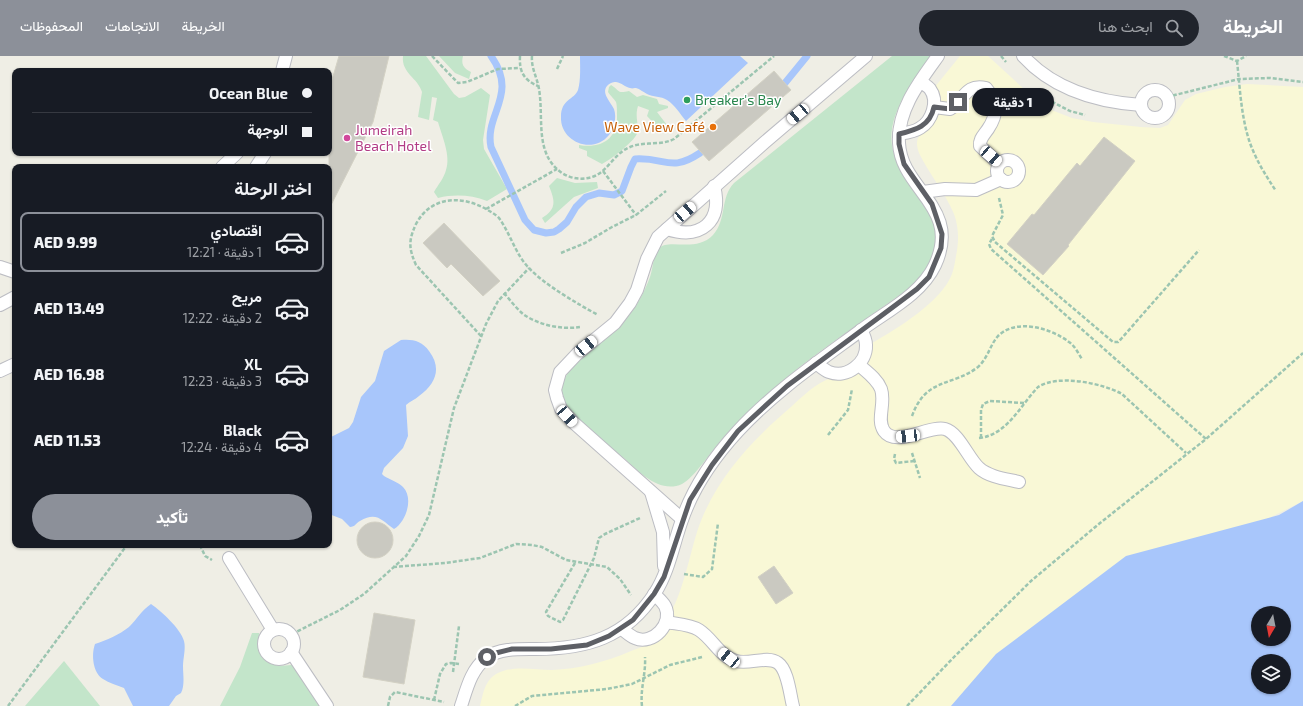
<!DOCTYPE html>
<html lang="ar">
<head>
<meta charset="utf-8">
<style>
	body { margin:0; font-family:"Exo 2",Vazirmatn,sans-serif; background:#20242c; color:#f1f3f6; direction:rtl; height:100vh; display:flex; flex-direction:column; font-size:15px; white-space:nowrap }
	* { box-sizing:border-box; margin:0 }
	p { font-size:13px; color:#9ea1a6 }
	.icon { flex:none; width:22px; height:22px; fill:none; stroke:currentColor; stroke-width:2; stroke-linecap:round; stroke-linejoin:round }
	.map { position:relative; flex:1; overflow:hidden; direction:ltr }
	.panel { position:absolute; left:12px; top:108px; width:320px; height:384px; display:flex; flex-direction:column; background:#171b24; border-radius:8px; box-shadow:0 1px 3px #0004; direction:rtl }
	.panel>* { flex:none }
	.guide { position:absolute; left:12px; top:12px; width:320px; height:88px; border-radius:8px; box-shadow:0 1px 3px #0004; direction:rtl; display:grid; align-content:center; height:88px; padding:0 20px; background:#171b24 }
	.needle { width:26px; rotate:190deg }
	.tools { position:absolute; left:1251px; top:550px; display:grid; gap:8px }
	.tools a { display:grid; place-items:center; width:40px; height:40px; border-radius:50%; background:#171b24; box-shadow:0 1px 3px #0004; font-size:20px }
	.end { position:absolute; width:18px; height:18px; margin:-9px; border:5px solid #5d5f65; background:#fff; box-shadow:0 0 0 2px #fff }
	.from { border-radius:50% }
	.bubble { position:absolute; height:28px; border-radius:14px; background:#171b24; box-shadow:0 1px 3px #0004; font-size:13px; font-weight:800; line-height:28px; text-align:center; direction:rtl }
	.car { position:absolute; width:12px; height:24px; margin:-12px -6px; border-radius:5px; box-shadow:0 0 3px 1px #0007; background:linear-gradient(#fff 24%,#345 0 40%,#fff 0 76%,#345 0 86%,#fff 0) }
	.guide b { display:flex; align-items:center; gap:14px; height:38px; font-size:15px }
	.guide b+b { border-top:1px solid #363941 }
	.guide i { width:10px; height:10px; background:#f1f3f6 }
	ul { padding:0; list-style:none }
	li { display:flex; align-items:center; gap:12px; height:60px; margin:0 8px 6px; padding:0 12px; border:2px solid transparent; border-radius:8px }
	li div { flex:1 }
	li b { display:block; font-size:15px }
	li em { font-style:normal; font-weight:800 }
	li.active { border-color:#8c9099 }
	li>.icon { width:36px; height:36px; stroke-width:1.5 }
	h2 { padding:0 20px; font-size:18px; line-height:48px }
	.cta { display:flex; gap:8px; margin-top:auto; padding:8px 20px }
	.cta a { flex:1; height:46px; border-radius:24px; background:#8c9099; color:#fff; font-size:16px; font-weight:800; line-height:46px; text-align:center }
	header { display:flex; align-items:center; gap:24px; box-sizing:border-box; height:56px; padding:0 20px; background:#8c9099; color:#fff }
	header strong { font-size:19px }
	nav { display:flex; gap:22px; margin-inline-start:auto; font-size:14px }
	.search { width:280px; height:36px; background:#20242c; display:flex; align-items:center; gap:10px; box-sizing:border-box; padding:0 14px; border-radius:22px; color:#9ea1a6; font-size:15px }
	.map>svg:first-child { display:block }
	.green { fill:#c3e5ca }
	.sand { fill:#f9f8d6 }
	.water { fill:#a8c6fb; fill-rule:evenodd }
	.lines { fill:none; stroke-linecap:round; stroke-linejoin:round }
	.stream { stroke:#a8c6fb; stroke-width:7 }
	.building { fill:#cac9c1; stroke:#d3d1c4 }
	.service-casing { stroke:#bcbdc3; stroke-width:14 }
	.path { stroke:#9cc5b1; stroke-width:2.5; stroke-dasharray:4 2; stroke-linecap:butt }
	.service { stroke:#fff; stroke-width:12 }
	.route { stroke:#5d5f65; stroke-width:5 }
	.leisure-dot { fill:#2e9e5b; stroke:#fff; stroke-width:1.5 }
	.food-dot { fill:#e8710a; stroke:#fff; stroke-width:1.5 }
	.hotel-dot { fill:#d1479c; stroke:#fff; stroke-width:1.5 }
	.labels { text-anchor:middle; stroke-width:3; stroke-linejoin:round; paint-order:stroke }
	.leisure-label { font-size:14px; fill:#27864d; stroke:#fff; text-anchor:start }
	.food-label { font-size:14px; fill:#c56008; stroke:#fff; text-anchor:end }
	.hotel-label { font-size:14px; fill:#b23c85; stroke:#fff; text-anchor:start }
</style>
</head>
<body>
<header>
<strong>الخريطة</strong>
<div class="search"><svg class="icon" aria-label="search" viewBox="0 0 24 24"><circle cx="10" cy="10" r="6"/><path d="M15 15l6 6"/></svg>ابحث هنا</div>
<nav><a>الخريطة</a><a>الاتجاهات</a><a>المحفوظات</a></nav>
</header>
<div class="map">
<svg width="1303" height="650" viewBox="0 0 1303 650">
	<rect width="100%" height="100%" fill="#efeee5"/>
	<g class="green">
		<path d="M 403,0 L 426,0 L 454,38 L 459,42 L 465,41 L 481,32 L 490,39 L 483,84 L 484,93 L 507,133 L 487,145 C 471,139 455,138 438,142 L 434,136 C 438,129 444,122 446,114 C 451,100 442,80 438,66 L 433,64 L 437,42 L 432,41 L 429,64 L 418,61 L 422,36 C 418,22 401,17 403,0 Z"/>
		<path d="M 439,0 L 463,0 C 461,8 463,12 471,16 L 469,23 L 455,17 Z"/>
		<path d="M 892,0 L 931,0 C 914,25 887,57 892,90 C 894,102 902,113 909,123 C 924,146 943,171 934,200 C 933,204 932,209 930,212 C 927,217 921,221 918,226 C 867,263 810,299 764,341 C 750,354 735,368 723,382 C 713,393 694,422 682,428 C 660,438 639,416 625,403 C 607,388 564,362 562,338 C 559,309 606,284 625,264 C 636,252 644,237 650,221 C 653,213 653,199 659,192 C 669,182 696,197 713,179 C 727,164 720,141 734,127 Z"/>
		<path d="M 611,29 C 620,34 616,38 629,35 L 637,41 L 643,39 L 657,43 L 659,48 L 668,50 L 668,52 L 657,56 L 670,73 L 667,76 L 662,76 L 647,60 L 649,54 L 638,50 C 635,59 638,66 638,75 C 637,84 610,104 602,108 L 587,100 L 587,95 L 579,92 L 579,89 C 601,93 618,83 617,59 C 617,55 617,49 616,46 C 614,43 610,39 608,36 L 609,31 Z"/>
		<path d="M 557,122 L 575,127 L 597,126 L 598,132 L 574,141 L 545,167 L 542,162 C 557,153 555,145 549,130 Z"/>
		<path d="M 252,577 L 259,577 C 263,604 267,614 296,608 L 322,650 L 220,650 L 240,611 Z"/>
		<path d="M 64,605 L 100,650 L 25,650 Z"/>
	</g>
	<path class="sand" d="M 960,0 L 988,0 L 1038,46 L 1054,55 L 1072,62 L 1093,66 L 1141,71 L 1160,72 L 1168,69 L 1185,44 L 1196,38 L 1225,31 L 1247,28 L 1303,31 L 1303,445 L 996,598 L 951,650 L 480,650 C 483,638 485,623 498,617 C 514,609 535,614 552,614 C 578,613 606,606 631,595 C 635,593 641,592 645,589 C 652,583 658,573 664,566 C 681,547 689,501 697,476 C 714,424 751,385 792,350 C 804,339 816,327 831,322 L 869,298 L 872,287 C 897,273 942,245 952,218 C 954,212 955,206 956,200 C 959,185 959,172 954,158 C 945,136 929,118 919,97 C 916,88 916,84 921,77 L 934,32 Z"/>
	<g class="water">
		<path d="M 580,0 L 740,0 L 748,7 L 686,65 C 680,58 675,49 667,44 C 661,40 653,41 647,38 C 643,36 640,33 636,32 C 633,32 633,33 630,32 C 625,31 622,27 616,26 C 614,26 613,26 611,27 C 598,34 610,45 614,53 C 617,62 614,72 609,79 C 593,99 560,86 561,61 C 561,43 574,44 578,34 C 581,24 580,10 580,0 Z"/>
		<path d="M 401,284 C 413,283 422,285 429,295 C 442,312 436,328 419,340 C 415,344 410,345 406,349 L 408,380 L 403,392 L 384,412 L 382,418 L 384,420 C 391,424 398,426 403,431 C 414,442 406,466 394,473 C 382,465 377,455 360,465 C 356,467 355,471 350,471 L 342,463 L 329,458 L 329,382 L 349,372 L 353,366 L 361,341 L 375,325 L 384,295 Z"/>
		<path d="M 1303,445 L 1303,650 L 951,650 L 996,598 L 1126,500 L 1279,459 ZM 1258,557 L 1284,557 L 1284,583 L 1258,583 ZM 1258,605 L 1284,605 L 1284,631 L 1258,631 Z"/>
		<path d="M 151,548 C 161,555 181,573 184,585 C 186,593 183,602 183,610 C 183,619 185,629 181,637 L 176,640 L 169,650 L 133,650 L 124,632 C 117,629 109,627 103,623 C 93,617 91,599 95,588 C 107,584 119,579 129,571 C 137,563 142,554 151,548 Z"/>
	</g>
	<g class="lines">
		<g class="stream">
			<path d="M 491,0 C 519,39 484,58 491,91 L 525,164 L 534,174 L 546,177 L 554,176 L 559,173 L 567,166 L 576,151 L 586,141 L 599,137 L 614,139 L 622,135 L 631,111 L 635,103 C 666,101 670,117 700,97"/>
			<path d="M 785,27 L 807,0"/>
		</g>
	</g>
	<g class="building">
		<path d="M 339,0 L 389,0 L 373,66 L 329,153 L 329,34 Z"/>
		<path d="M 774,15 L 791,34 L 709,105 L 692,86 Z"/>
		<path d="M 1104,81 L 1135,105 L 1068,189 L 1069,190 L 1043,219 L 1007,188 L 1032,158 L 1034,159 L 1077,107 L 1080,110 Z"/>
		<path d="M 444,167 L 500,225 L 483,240 L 451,208 L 447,212 L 423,187 Z"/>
		<circle cx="375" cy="484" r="18"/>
		<path d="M 774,510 L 793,537 L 776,548 L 758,521 Z"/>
		<path d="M 374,557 L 415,564 L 404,628 L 363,621 Z"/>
	</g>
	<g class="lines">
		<defs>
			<g id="service">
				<path d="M 1023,0 C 1053,33 1097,46 1141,49"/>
				<path d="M 282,15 L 286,0"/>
				<circle cx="1155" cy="48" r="14"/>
				<path d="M 934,51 L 950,53 C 964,45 965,27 986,32 C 998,46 998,58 988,73 C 984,79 979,83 980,90 L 999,108"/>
				<path d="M 899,78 C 906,77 914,76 920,72 C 932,65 939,45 930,33 C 928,30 923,28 920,26"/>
				<circle cx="1008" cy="115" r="11"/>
				<path d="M 222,111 L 237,97"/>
				<path d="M 256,111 L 265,97"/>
				<path d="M 923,136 L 945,133 L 976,134 L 1001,123"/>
				<path d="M 667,173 C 701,184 723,166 714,130"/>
				<path d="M 0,211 L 15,216"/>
				<path d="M 0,249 L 15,241"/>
				<path d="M 816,307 C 820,310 824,314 829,316 C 847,323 867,307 866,289 C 866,283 864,279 861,274"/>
				<path d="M 859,309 C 867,316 877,323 881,333 C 886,347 876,363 884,375 C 896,392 929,369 945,373 C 959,377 968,402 979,412 C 989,421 1006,423 1019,426"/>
				<path d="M 0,315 L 15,308"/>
				<path d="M 651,436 L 663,476 L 664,510"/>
				<path d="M 682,463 L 574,367 L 561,353 L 557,342 L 555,334 L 560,316 L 577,298 L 615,267 L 630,247 L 637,234 L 647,203 L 658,181 L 765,86 L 866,0"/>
				<path d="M 229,502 L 273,574"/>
				<path d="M 666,566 C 676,568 690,568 699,574 C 713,583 720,601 736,605 C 749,609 767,599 778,607 C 788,614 790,639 793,650"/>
				<path d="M 622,573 C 626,576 630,580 635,582 C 653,590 674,567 665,550 C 662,545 658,542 654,538"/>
				<circle cx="279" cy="588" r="15"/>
				<path d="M 291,596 L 327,650"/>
				<path d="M 461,650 C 467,632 471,614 486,602 C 500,592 519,593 536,593 C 586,593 626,582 655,537 C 669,515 673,489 682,464 C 693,432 715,400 738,375 C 774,336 818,306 860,275 C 885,256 921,239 935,209 C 962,151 901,134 899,87 C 897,54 920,25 938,0"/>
			</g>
		</defs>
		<use href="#service" class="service-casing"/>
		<g class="path">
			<path d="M 432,0 L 458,27 L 467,26 L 498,13 L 520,12"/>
			<path d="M 520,0 C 519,16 524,24 538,30"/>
			<path d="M 532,0 C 531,12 537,21 539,33 C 544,62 534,98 562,117 C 571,123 582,124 592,121 C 608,116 614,97 630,91 C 644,85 661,90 674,83 L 774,0"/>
			<path d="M 1001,0 L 1006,6"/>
			<path d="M 1224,0 L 1237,5 L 1246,0"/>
			<path d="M 1237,5 C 1240,32 1241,61 1250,87 C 1256,104 1266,120 1276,135"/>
			<path d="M 557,13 L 563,0"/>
			<path d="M 1041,40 L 1070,55 L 1085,59"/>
			<path d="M 1167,41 L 1239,23 L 1270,22 L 1303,26"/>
			<path d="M 603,115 L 636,159"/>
			<path d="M 999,142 L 1003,159 L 992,180 L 995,186 L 1113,286 L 1118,286 L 1121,283 L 1199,194"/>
			<path d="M 486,153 L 557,113"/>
			<path d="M 992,183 L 989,188 L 991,193 L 1206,383"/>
			<path d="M 561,197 L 585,187 L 612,171 L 636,159 L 666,135"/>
			<path d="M 504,237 C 510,244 516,252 523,258 C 538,269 562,274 580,271"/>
			<path d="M 481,280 L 416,209 C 409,193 408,185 416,168 C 431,140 461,139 486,153 C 491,156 495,158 499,162 C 510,177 515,197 528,211 C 543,228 578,248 598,259"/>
			<path d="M 912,360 C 926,321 952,331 978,311 C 988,302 990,289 998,280 C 1016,262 1051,272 1069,286 C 1075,290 1078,297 1082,303"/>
			<path d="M 828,379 L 848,354 L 852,333"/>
			<path d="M 979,382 C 1007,379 1020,350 1038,331 C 1058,318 1102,327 1122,338 L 1186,397"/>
			<path d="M 981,382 L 981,354 L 983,348 L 990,345 L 1024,347"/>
			<path d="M 912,397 L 920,422"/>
			<path d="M 895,398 L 894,403 L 896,407 L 914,405"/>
			<path d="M 200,489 L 205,500 L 212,504"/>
			<path d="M 575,507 L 546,556 L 548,560 L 560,566 L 563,564 L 594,502 L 599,482 L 605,478 L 640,462"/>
			<path d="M 393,511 L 445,507 L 480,502 L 516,488 L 532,489 L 542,491 L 566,504 L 607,511 L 620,523 L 631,539"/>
			<path d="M 684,518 L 703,521 L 712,513 L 718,467"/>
			<path d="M 292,578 L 340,554 L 364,538 L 406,500 L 419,480 L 429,459 L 454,352 L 486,268 L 498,245 L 529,212"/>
			<path d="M 453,616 L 459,570"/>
			<path d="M 434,644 L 440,618 L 446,608 L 451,607 L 459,608"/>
			<path d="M 8,650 L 127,489"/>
			<path d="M 388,650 L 390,641 L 395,636 L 444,646"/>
			<path d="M 515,650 L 532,640 L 607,633 L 632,628 L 670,609 L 702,601"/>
			<path d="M 642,650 C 640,633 646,618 645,601"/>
			<path d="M 907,650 L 955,600 L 1031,525 L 1100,467 L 1206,383 L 1303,297"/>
		</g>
		<use href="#service" class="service"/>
	</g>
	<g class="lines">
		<path class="route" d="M 487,601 L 496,597 L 512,593 L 551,593 L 587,589 L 609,580 L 633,564 L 654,538 L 664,521 L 690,444 L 712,409 L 738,375 L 787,330 L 897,248 L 917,233 L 929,221 L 941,192 L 942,178 L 932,148 L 904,108 L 899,88 L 899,78 C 916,74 930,70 934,51 L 950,53 L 958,46"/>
	</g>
	<circle class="leisure-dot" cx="687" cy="44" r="4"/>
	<circle class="food-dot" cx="713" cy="71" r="4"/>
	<circle class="hotel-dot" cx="347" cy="82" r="4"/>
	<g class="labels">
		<g class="leisure-label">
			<text x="695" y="49">Breaker's Bay</text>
		</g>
		<g class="food-label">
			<text x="705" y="76">Wave View Café</text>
		</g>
		<g class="hotel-label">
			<text x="355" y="79">Jumeirah<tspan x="355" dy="16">Beach Hotel</tspan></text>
		</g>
	</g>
</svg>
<div class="tools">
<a><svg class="needle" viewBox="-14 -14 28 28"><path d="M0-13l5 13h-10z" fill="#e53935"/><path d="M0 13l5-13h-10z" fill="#9ea1a6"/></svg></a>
<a><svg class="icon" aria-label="layers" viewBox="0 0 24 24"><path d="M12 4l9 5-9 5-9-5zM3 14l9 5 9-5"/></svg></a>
</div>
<i class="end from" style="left:487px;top:601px"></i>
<i class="end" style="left:958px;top:46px"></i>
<div class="bubble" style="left:972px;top:32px;width:82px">1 دقيقة</div>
<i class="car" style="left:798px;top:58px;rotate:230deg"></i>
<i class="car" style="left:991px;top:100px;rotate:131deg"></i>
<i class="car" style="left:685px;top:156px;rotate:49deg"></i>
<i class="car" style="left:586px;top:290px;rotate:51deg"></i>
<i class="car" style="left:567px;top:360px;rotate:138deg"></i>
<i class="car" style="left:908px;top:380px;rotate:264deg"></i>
<i class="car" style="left:729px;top:602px;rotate:309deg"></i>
<div class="guide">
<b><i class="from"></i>Ocean Blue</b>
<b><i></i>الوجهة</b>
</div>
<section class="panel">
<h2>اختر الرحلة</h2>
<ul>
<li class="active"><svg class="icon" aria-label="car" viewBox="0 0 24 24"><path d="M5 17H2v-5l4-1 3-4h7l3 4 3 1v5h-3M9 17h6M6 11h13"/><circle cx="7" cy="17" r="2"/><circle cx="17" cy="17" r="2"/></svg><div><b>اقتصادي</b><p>1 دقيقة · 12:21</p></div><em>AED 9.99</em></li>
<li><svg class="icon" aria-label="car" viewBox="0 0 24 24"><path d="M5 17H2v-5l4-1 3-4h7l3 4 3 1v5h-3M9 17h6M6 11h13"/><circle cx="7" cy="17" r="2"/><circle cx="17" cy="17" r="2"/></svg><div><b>مريح</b><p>2 دقيقة · 12:22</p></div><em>AED 13.49</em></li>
<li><svg class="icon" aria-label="car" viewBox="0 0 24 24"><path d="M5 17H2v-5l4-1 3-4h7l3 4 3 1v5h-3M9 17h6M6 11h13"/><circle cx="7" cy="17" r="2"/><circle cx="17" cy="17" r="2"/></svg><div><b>XL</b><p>3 دقيقة · 12:23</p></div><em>AED 16.98</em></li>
<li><svg class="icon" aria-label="car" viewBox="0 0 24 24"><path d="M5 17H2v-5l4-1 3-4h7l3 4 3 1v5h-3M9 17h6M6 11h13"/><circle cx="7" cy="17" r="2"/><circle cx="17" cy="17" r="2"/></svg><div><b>Black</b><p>4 دقيقة · 12:24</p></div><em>AED 11.53</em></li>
</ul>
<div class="cta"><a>تأكيد</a></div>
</section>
</div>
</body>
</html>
